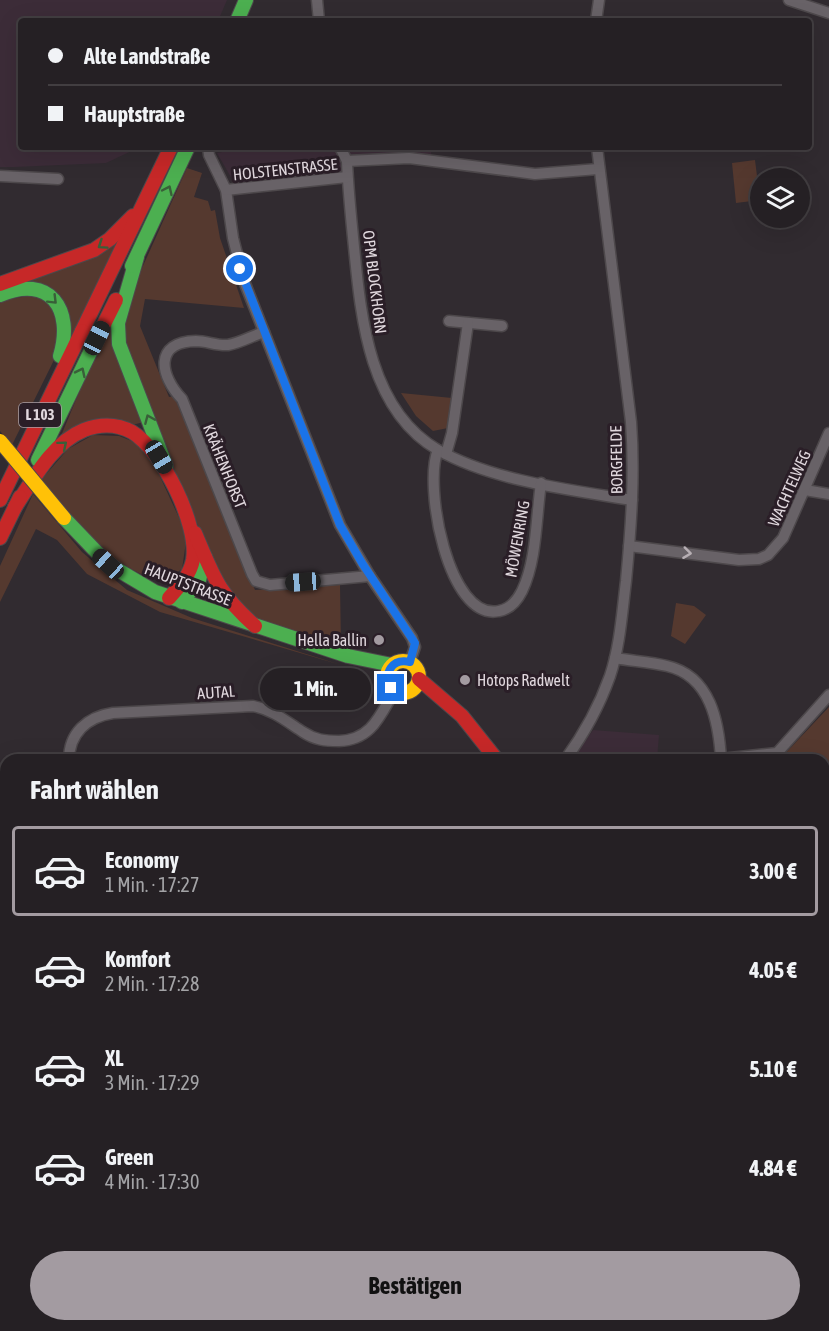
<!DOCTYPE html>
<html lang="de">
<head>
<meta charset="utf-8">
<style>
	body { margin:0; font-family:"Asap Condensed",sans-serif; background:#312d31; color:#f1f3f6; height:100vh; display:flex; flex-direction:column; font-size:22px; white-space:nowrap }
	* { box-sizing:border-box; margin:0 }
	p { font-size:20px; color:#a3a3a6 }
	.icon { flex:none; width:33px; height:33px; fill:none; stroke:currentColor; stroke-width:2; stroke-linecap:round; stroke-linejoin:round }
	.map { position:relative; flex:1; overflow:hidden }
	.drawer { position:absolute; left:0px; top:754px; width:830px; height:578px; display:flex; flex-direction:column; background:#252024; border-radius:18px 18px 0 0; box-shadow:0 6px 24px #0002,0 0 0 2px #423e41 }
	.drawer>* { flex:none }
	.hud { position:absolute; left:18px; top:18px; width:794px; height:132px; border-radius:6px; box-shadow:0 6px 24px #0002,0 0 0 2px #423e41; display:grid; align-content:center; height:132px; padding:0 30px; background:#252024 }
	.buttons { position:absolute; left:750px; top:168px; display:grid; gap:12px }
	.buttons a { display:grid; place-items:center; width:60px; height:60px; border-radius:50%; background:#252024; box-shadow:0 6px 24px #0002,0 0 0 2px #423e41; font-size:30px }
	.end { position:absolute; width:27px; height:27px; margin:-14px; border:8px solid #1a73e8; background:#fff; box-shadow:0 0 0 3px #fff }
	.from { border-radius:50% }
	.bubble { position:absolute; height:42px; border-radius:21px; background:#252024; box-shadow:0 6px 24px #0002,0 0 0 2px #423e41; font-size:20px; font-weight:700; line-height:42px; text-align:center }
	.car { position:absolute; width:18px; height:36px; margin:-18px -9px; border-radius:8px; box-shadow:0 0 4px 2px #0007; background:linear-gradient(#222 24%,#8ab4d8 0 40%,#222 0 76%,#8ab4d8 0 86%,#222 0) }
	.hud b { display:flex; align-items:center; gap:21px; height:57px; font-size:22px }
	.hud b+b { border-top:2px solid #423e41 }
	.hud i { width:15px; height:15px; background:#f1f3f6 }
	ul { padding:0; list-style:none }
	li { display:flex; align-items:center; gap:18px; height:90px; margin:0 12px 9px; padding:0 18px; border:3px solid transparent; border-radius:6px }
	li div { flex:1 }
	li b { display:block; font-size:22px }
	li em { font-style:normal; font-weight:700 }
	li.on { border-color:#a39ba1 }
	li>.icon { width:54px; height:54px; stroke-width:1.5 }
	h2 { padding:0 30px; font-size:27px; line-height:72px }
	.button { display:flex; gap:12px; margin-top:auto; padding:12px 30px }
	.button a { flex:1; height:69px; border-radius:36px; background:#a39ba1; color:#111; font-size:24px; font-weight:700; line-height:69px; text-align:center }
	.map>svg:first-child { display:block }
	.built { fill:#3c2c38 }
	.green { fill:#55392f }
	.lines { fill:none; stroke-linecap:round; stroke-linejoin:round }
	.street-casing { stroke:#4d484b; stroke-width:13 }
	.fast-casing { stroke:#4d484b; stroke-width:16 }
	.slow-casing { stroke:#4d484b; stroke-width:16 }
	.jam-casing { stroke:#4d484b; stroke-width:16 }
	.street { stroke:#686267; stroke-width:10 }
	.fast { stroke:#4caf50; stroke-width:14 }
	.slow { stroke:#ffc107; stroke-width:14 }
	.jam { stroke:#c62828; stroke-width:14 }
	.slow-bridge-casing { stroke:#4d484b; stroke-width:16; stroke-linecap:butt }
	.slow-bridge { stroke:#ffc107; stroke-width:14 }
	.oneway { stroke:#395f39 }
	.oneway2 { stroke:#b7afb4 }
	.route { stroke:#1a73e8; stroke-width:8 }
	.poi-dot { fill:#a39ba1; stroke:#2a1e27; stroke-width:2 }
	.labels { text-anchor:middle; stroke-width:6; stroke-linejoin:round; paint-order:stroke }
	.shield { fill:#2a1e27; stroke:#aaa0a7; stroke-width:1.5 }
	.shield-label { font-size:15px; font-weight:bold; fill:#e1d8de }
	.street-label { font-size:16px; fill:#e1d8de; stroke:#2a1e27 }
	.poi-label { font-size:16px; fill:#e1d8de; stroke:#2a1e27; text-anchor:end }
</style>
</head>
<body>
<div class="map">
<svg width="829" height="1331" viewBox="0 0 829 1331">
	<rect width="100%" height="100%" fill="#312b30"/>
	<g class="built">
		<path d="M 0,0 L 227,0 L 218,21 L 21,21 L 21,147 L 140,147 L 106,163 L 14,167 L 0,167 Z"/>
		<path d="M 248,147 L 333,147 L 341,159 L 343,174 L 236,186 L 217,153 Z"/>
		<path d="M 345,147 L 431,147 L 431,158 L 352,156 Z"/>
		<path d="M 593,730 L 659,735 L 657,760 L 572,760 Z"/>
	</g>
	<g class="green">
		<path d="M 755,160 L 760,200 L 736,203 L 732,163 Z"/>
		<path d="M 187,168 L 202,173 L 194,197 L 208,201 L 211,211 L 215,210 L 220,238 L 244,308 L 145,299 L 140,326 L 169,397 L 174,396 L 255,590 L 340,585 L 341,646 C 309,637 267,631 242,607 C 233,599 227,587 220,577 L 125,354 L 122,333 L 129,297 Z"/>
		<path d="M 117,242 L 71,338 L 29,276 Z"/>
		<path d="M 38,294 L 60,317 L 54,360 L 12,445 L 0,431 L 0,301 Z"/>
		<path d="M 108,323 L 144,422 L 58,443 Z"/>
		<path d="M 401,393 L 452,398 L 448,428 L 433,431 L 416,416 Z"/>
		<path d="M 93,435 L 119,436 L 137,443 L 150,455 L 187,535 L 182,569 L 170,577 L 155,579 C 105,564 72,517 41,480 L 68,449 Z"/>
		<path d="M 33,494 L 82,552 L 127,590 L 192,618 L 341,665 L 160,612 L 87,574 L 57,540 L 36,529 L 0,602 L 0,566 Z"/>
		<path d="M 676,603 L 694,606 L 706,615 L 685,644 L 671,636 Z"/>
		<path d="M 829,707 L 829,933 L 824,894 L 824,760 L 779,760 Z"/>
		<path d="M 0,1227 L 6,1229 L 6,1326 L 64,1326 L 63,1331 L 0,1331 Z"/>
	</g>
	<g class="lines">
		<defs>
			<g id="street">
				<path d="M 317,0 L 319,21"/>
				<path d="M 789,0 L 829,13"/>
				<path d="M 596,21 L 599,0"/>
				<path d="M 208,147 L 209,155 L 226,190 L 233,238 L 244,281 L 340,525 L 370,576 L 412,638 L 415,647 L 410,662"/>
				<path d="M 340,147 L 347,161 C 348,189 351,218 354,247 C 361,318 369,410 438,450 C 493,481 571,490 632,500"/>
				<path d="M 347,161 L 409,158 L 535,174 L 598,169"/>
				<path d="M 0,176 L 58,179"/>
				<path d="M 226,190 L 347,177"/>
				<path d="M 449,321 L 502,326"/>
				<path d="M 264,332 C 252,336 240,343 228,345 C 217,346 207,341 196,341 C 153,342 160,376 182,399 L 252,574 L 256,581 L 270,585 L 370,576"/>
				<path d="M 438,450 C 423,484 448,622 499,611 C 510,609 517,601 522,591 C 537,560 536,517 541,483"/>
				<path d="M 446,454 L 452,433 L 468,323"/>
				<path d="M 805,490 L 829,494"/>
				<path d="M 629,546 L 739,560 L 759,559 L 768,555 L 783,538 L 829,433"/>
				<path d="M 615,658 C 632,661 650,662 667,666 C 711,676 719,723 721,760"/>
				<path d="M 721,759 L 777,753 L 829,695"/>
				<path d="M 69,760 C 69,733 87,717 113,713 L 253,706 C 273,710 286,721 303,732 C 315,740 325,741 339,741 C 372,740 380,715 395,690"/>
				<path d="M 565,760 C 584,734 599,707 610,676 C 620,646 622,613 626,581 C 631,528 635,475 631,422 L 597,147"/>
				<path d="M 0,920 L 6,891"/>
				<path d="M 0,1002 L 6,1012"/>
				<path d="M 824,1144 L 829,1143"/>
				<path d="M 0,1190 L 6,1182"/>
				<path d="M 0,1217 L 6,1219"/>
				<path d="M 289,1326 L 301,1331"/>
				<path d="M 807,1326 L 807,1331"/>
				<path d="M 257,1331 L 261,1326"/>
			</g>
			<g id="fast">
				<path d="M 237,21 L 246,0"/>
				<path d="M 137,257 L 118,323 L 119,344 L 166,466"/>
				<path d="M 132,266 L 188,147"/>
				<path d="M 0,295 C 50,274 74,309 60,356"/>
				<path d="M 38,460 L 97,338"/>
				<path d="M 64,518 L 108,564 L 155,592 L 348,656 L 392,665"/>
				<path d="M 182,602 L 199,580 L 205,557"/>
			</g>
			<g id="slow">
				<circle cx="403" cy="677" r="16"/>
				<path d="M 382,1331 L 384,1326"/>
			</g>
			<g id="jam">
				<path d="M 0,284 L 94,250 L 110,239 L 133,216"/>
				<path d="M 82,331 L 171,147"/>
				<path d="M 97,338 L 116,300"/>
				<path d="M 0,500 L 82,331"/>
				<path d="M 15,507 C 33,480 52,443 84,430 C 100,424 117,424 132,432 C 162,450 199,525 193,560 C 190,575 179,587 169,598"/>
				<path d="M 195,533 C 214,578 218,593 255,626"/>
				<path d="M 0,538 L 20,497"/>
				<path d="M 419,679 L 462,716 L 497,760"/>
			</g>
		</defs>
		<use href="#street" class="street-casing"/>
		<use href="#fast" class="fast-casing"/>
		<use href="#slow" class="slow-casing"/>
		<use href="#jam" class="jam-casing"/>
		<use href="#street" class="street"/>
		<use href="#fast" class="fast"/>
		<use href="#slow" class="slow"/>
		<use href="#jam" class="jam"/>
		<defs>
			<path id="slow-bridge" d="M 0,441 L 64,518"/>
		</defs>
		<use href="#slow-bridge" class="slow-bridge-casing"/>
		<use href="#slow-bridge" class="slow-bridge"/>
	</g>
	<defs><path id="oneway-chevron" d="M-2-3.5L2.5 0L-2 3.5" fill="none" stroke-width="1.6" stroke-linecap="round" stroke-linejoin="round" transform="scale(1.5)"/></defs>
	<g class="oneway">
		<use href="#oneway-chevron" transform="translate(168 190) rotate(-65)"/>
		<use href="#oneway-chevron" transform="translate(102 245) rotate(146)"/>
		<use href="#oneway-chevron" transform="translate(53 300) rotate(45)"/>
		<use href="#oneway-chevron" transform="translate(81 372) rotate(-64)"/>
		<use href="#oneway-chevron" transform="translate(149 419) rotate(-113)"/>
		<use href="#oneway-chevron" transform="translate(63 445) rotate(-40)"/>
	</g>
	<use class="oneway2" href="#oneway-chevron" transform="translate(687 553) rotate(7)"/>
	<g class="lines">
		<path class="route" d="M 240,269 L 340,525 L 362,563 L 415,643 L 410,662 C 392,658 383,673 391,688"/>
	</g>
	<g class="poi-dot">
		<circle cx="379" cy="640" r="6"/>
		<circle cx="465" cy="680" r="6"/>
	</g>
	<g class="labels">
		<rect class="shield" x="19" y="403" width="42" height="24" rx="4.5"/>
		<g class="shield-label">
			<text x="40" y="420">L 103</text>
		</g>
		<g class="street-label">
			<text transform="translate(285 169) rotate(-6)" y="6">HOLSTENSTRASSE</text>
			<text transform="translate(375 282) rotate(83)" y="6">OPM BLOCKHORN</text>
			<text transform="translate(616 460) rotate(-91)" y="6">BORGFELDE</text>
			<text transform="translate(225 466) rotate(68)" y="6">KRÄHENHORST</text>
			<text transform="translate(789 488) rotate(-66)" y="6">WACHTELWEG</text>
			<text transform="translate(517 539) rotate(-80)" y="6">MÖWENRING</text>
			<text transform="translate(188 584) rotate(21)" y="6">HAUPTSTRASSE</text>
			<text transform="translate(216 692) rotate(-4)" y="6">AUTAL</text>
		</g>
		<g class="poi-label">
			<text x="367" y="646">Hella Ballin</text>
			<text x="477" y="686" text-anchor="start">Hotops Radwelt</text>
		</g>
	</g>
</svg>
<div class="buttons">
<a><svg class="icon" aria-label="layers" viewBox="0 0 24 24"><path d="M12 4l9 5-9 5-9-5zM3 14l9 5 9-5"/></svg></a>
</div>
<i class="end from" style="left:240px;top:269px"></i>
<i class="end" style="left:391px;top:688px"></i>
<div class="bubble" style="left:260px;top:668px;width:111px">1 Min.</div>
<i class="car" style="left:97px;top:338px;rotate:26deg"></i>
<i class="car" style="left:159px;top:457px;rotate:149deg"></i>
<i class="car" style="left:108px;top:564px;rotate:312deg"></i>
<i class="car" style="left:303px;top:582px;rotate:266deg"></i>
<div class="hud">
<b><i class="from"></i>Alte Landstraße</b>
<b><i></i>Hauptstraße</b>
</div>
<section class="drawer">
<h2>Fahrt wählen</h2>
<ul>
<li class="on"><svg class="icon" aria-label="car" viewBox="0 0 24 24"><path d="M5 17H2v-5l4-1 3-4h7l3 4 3 1v5h-3M9 17h6M6 11h13"/><circle cx="7" cy="17" r="2"/><circle cx="17" cy="17" r="2"/></svg><div><b>Economy</b><p>1 Min. · 17:27</p></div><em>3.00 €</em></li>
<li><svg class="icon" aria-label="car" viewBox="0 0 24 24"><path d="M5 17H2v-5l4-1 3-4h7l3 4 3 1v5h-3M9 17h6M6 11h13"/><circle cx="7" cy="17" r="2"/><circle cx="17" cy="17" r="2"/></svg><div><b>Komfort</b><p>2 Min. · 17:28</p></div><em>4.05 €</em></li>
<li><svg class="icon" aria-label="car" viewBox="0 0 24 24"><path d="M5 17H2v-5l4-1 3-4h7l3 4 3 1v5h-3M9 17h6M6 11h13"/><circle cx="7" cy="17" r="2"/><circle cx="17" cy="17" r="2"/></svg><div><b>XL</b><p>3 Min. · 17:29</p></div><em>5.10 €</em></li>
<li><svg class="icon" aria-label="car" viewBox="0 0 24 24"><path d="M5 17H2v-5l4-1 3-4h7l3 4 3 1v5h-3M9 17h6M6 11h13"/><circle cx="7" cy="17" r="2"/><circle cx="17" cy="17" r="2"/></svg><div><b>Green</b><p>4 Min. · 17:30</p></div><em>4.84 €</em></li>
</ul>
<div class="button"><a>Bestätigen</a></div>
</section>
</div>
</body>
</html>
